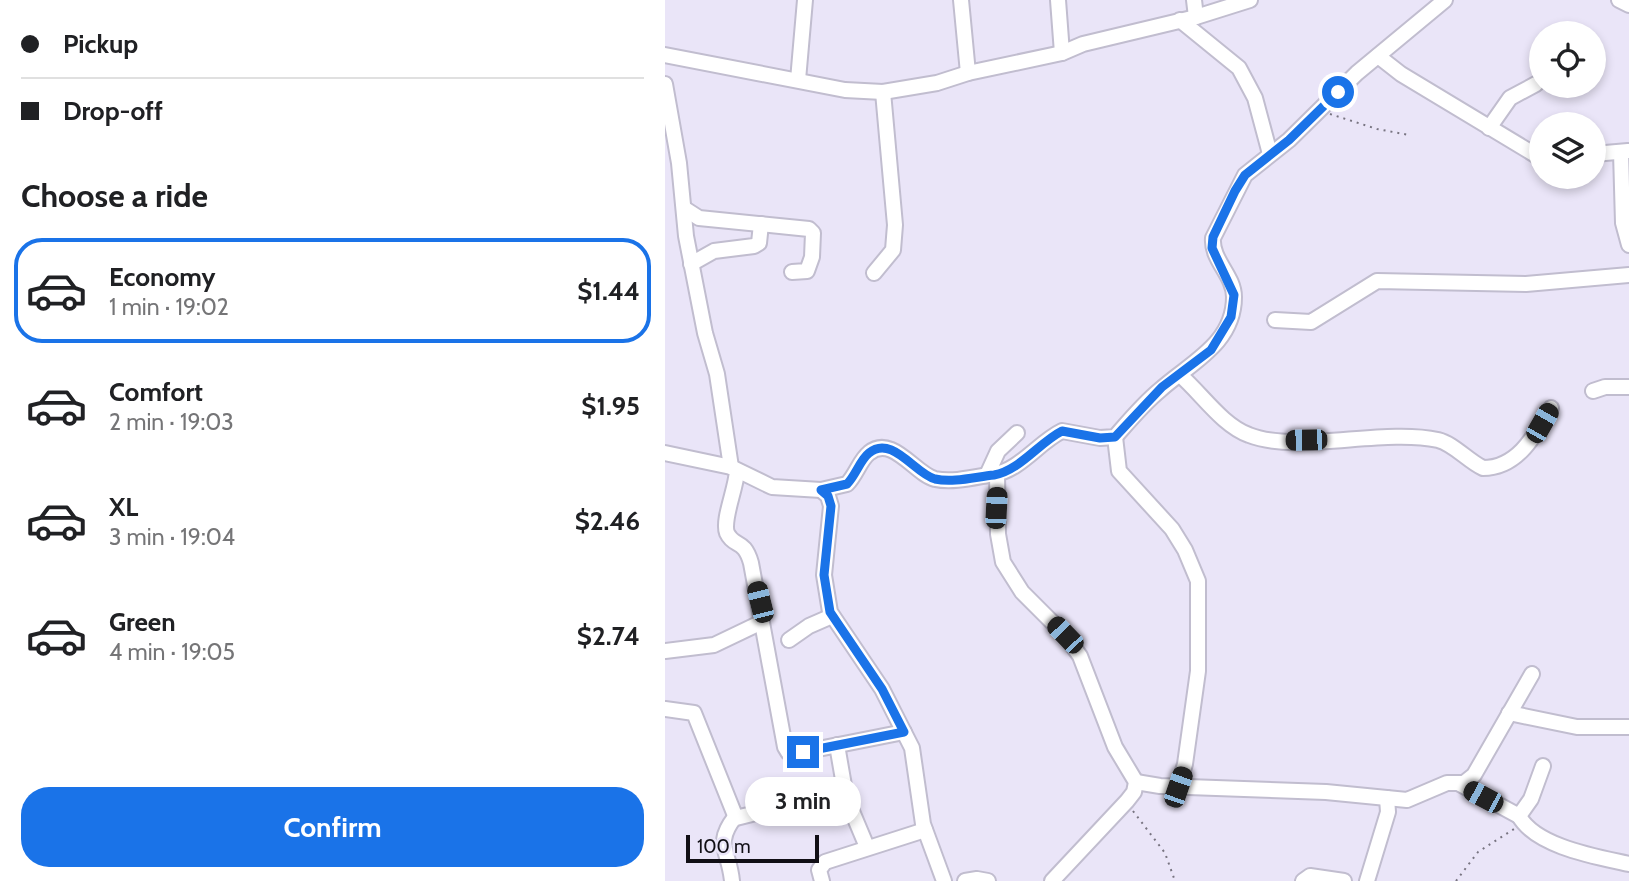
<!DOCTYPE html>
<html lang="en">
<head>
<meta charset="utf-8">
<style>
	body { margin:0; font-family:Cabin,sans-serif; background:#f6f6f6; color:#202124; height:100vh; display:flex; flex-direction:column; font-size:26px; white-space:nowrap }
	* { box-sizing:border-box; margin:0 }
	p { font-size:23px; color:#757577 }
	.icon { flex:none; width:38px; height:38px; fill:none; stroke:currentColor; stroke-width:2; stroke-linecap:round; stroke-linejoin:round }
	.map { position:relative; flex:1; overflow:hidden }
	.drawer { display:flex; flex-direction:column; background:#fff; width:665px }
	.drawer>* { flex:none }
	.hud { display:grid; align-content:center; height:154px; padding:0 21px; background:#fff }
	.tools { position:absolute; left:864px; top:21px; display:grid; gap:14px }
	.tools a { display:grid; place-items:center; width:77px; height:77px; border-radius:50%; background:#fff; box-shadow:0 4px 10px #0003; font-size:35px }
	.scale { position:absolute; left:21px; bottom:18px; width:133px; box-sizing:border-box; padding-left:7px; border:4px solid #110f15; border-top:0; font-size:19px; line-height:24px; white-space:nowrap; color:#110f15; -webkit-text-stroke:5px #eae5f8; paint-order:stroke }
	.end { position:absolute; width:32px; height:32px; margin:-16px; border:9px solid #1a73e8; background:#fff; box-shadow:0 0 0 4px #fff }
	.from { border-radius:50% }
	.bubble { position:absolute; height:49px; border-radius:24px; background:#fff; box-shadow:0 4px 10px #0003; font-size:23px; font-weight:800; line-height:49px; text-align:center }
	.car { position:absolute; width:21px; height:42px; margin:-21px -10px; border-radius:9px; box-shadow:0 0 5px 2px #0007; background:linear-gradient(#222 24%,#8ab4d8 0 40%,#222 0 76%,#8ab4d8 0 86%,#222 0) }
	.hud b { display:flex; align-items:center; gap:24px; height:66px; font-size:26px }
	.hud b+b { border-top:2px solid #e0e0e0 }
	.hud i { width:18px; height:18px; background:#202124 }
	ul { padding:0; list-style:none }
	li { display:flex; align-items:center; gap:21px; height:105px; margin:0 14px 10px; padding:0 7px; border:4px solid transparent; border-radius:28px }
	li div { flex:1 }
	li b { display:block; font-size:26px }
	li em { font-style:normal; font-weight:800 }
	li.current { border-color:#1a73e8 }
	li>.icon { width:63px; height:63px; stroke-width:1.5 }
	h2 { padding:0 21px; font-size:32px; line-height:84px }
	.button { display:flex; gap:14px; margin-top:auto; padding:14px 21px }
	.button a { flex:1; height:80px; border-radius:28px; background:#1a73e8; color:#fff; font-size:28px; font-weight:800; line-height:80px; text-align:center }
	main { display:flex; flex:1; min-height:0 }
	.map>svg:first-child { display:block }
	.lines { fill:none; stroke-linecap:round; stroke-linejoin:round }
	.minor-casing { stroke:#c1bdcf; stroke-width:18 }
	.path { stroke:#787481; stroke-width:2; stroke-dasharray:2 5; stroke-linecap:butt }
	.minor { stroke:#fff; stroke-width:14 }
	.route { stroke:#1a73e8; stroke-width:9 }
</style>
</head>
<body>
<main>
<section class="drawer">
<div class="hud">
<b><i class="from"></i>Pickup</b>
<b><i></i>Drop-off</b>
</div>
<h2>Choose a ride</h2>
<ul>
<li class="current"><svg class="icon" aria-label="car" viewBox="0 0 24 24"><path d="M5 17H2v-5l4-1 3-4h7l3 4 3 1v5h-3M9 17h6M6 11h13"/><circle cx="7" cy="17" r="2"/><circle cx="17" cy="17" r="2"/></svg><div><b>Economy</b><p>1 min · 19:02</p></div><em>$1.44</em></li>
<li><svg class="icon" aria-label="car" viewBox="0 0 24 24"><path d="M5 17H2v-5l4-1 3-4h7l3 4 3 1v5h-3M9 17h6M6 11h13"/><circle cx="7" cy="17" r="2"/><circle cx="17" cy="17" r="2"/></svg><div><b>Comfort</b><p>2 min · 19:03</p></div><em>$1.95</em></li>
<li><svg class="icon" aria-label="car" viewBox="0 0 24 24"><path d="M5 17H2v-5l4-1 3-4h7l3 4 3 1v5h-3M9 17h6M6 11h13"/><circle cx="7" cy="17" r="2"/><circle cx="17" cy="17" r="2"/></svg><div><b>XL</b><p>3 min · 19:04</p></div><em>$2.46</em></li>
<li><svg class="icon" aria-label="car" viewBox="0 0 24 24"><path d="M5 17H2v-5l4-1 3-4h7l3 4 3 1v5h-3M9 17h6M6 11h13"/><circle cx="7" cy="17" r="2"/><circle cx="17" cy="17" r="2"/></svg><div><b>Green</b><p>4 min · 19:05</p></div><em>$2.74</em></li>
</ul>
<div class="button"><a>Confirm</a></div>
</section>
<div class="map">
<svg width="964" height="881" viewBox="0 0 964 881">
	<rect width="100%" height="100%" fill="#eae5f8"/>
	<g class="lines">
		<defs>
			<g id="minor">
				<path d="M 296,0 L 303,73"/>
				<path d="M 393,0 L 397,53"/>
				<path d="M 529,0 L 531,17"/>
				<path d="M 954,0 L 964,5"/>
				<path d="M 515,20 L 574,68 L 590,98 L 605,154"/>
				<path d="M 0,55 L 180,90 L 218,92 L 272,83 L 303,73 L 397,53 L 418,44 L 531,17 L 585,0"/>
				<path d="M 713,56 L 736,74 L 877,159"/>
				<path d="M 133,80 L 140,0"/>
				<path d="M 0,84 L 14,163 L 21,236 L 40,333 L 52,374 L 66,467"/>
				<path d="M 824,128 L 845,98 L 871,84"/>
				<path d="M 956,152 L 958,223 L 964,245"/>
				<path d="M 929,154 L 963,151"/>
				<path d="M 20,209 L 34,218 L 144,229 L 148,233 L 147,257 L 142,271 L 127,272"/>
				<path d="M 26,264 L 49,251 L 89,246 L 94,243 L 96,224"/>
				<path d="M 209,273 L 228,250 L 230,225 L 218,92"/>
				<path d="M 610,320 L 646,322 L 712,281 L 861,284 L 964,275"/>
				<path d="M 515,375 C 537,394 557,425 584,435 C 632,454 718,428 773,440 C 789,444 803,461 818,468 C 853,468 870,435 886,408"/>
				<path d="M 928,391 L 940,387 L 964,387"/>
				<path d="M 450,437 L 454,471 L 507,529 L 520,550 L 533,581 L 533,671 L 520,764 L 513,787"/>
				<path d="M 0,453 L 66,467 L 107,487 L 156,490 L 182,484 C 191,475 195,460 204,453 C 227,434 250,474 270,479 C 288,483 310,477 329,474 C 354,471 374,442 397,431 L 435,438 L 450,437 C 464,421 478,404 495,390 C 525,363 569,344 569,297 C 569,275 546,260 548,238 L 580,175 L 624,140 L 692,73 L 780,0"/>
				<path d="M 72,471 C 71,489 57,520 62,533 C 69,548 79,538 86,563 L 120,747 L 123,752 L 138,752 L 239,732"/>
				<path d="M 332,474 L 333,534 L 338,562 L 357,592 L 400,635 L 415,656 L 450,747 L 471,782 L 469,792 L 462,801 L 387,881"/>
				<path d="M 322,475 L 333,451 L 352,433"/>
				<path d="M 156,490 L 163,496 L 166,506 L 159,575 L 165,612 L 217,689 L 247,748 L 258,824 L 279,881"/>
				<path d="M 124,640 L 144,626 L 167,616"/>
				<path d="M 0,651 L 49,645 L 97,622"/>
				<path d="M 0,709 L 29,713 L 71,818 L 111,808 L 130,809"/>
				<path d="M 844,713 L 912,727 L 964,727"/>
				<path d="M 172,745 L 181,797 L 202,847"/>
				<path d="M 471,782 L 495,786 L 661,792 L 742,800 L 782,783 L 799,783 L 809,775 L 867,674"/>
				<path d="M 795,784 L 854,816 L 866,799 L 878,766"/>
				<path d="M 854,816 C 871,847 933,857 964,864"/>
				<path d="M 67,881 C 64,850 49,844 70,817"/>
				<path d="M 157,881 L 154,870 L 160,862 L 260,830"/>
				<path d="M 300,881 L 312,879 L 323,881"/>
				<path d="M 638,881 L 645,876 L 679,881"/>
				<path d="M 702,881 L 723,812 L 722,798"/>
			</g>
		</defs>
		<use href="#minor" class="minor-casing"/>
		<g class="path">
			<path d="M 665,114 L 712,129 L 744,135"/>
			<path d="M 468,811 L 500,853 L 510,881"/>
			<path d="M 791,881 L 813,852 L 849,829"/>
		</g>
		<use href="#minor" class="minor"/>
	</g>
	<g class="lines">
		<path class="route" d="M 138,752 L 239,732 L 217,689 L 165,612 L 159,575 L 166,506 L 163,496 L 156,490 L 182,484 C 191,475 195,460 204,453 C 227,434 250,474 270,479 C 288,483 310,477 329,475 C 354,471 375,442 397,431 L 435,438 L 450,437 L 497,387 L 546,350 L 566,317 L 569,295 L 547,248 L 548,237 L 570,191 L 580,175 L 624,140 L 673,92"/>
	</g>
</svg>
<div class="tools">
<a><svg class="icon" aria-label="locate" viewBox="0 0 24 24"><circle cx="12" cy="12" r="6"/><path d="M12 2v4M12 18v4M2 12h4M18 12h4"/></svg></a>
<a><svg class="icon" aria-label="layers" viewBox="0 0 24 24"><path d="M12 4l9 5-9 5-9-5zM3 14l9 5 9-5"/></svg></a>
</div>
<div class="scale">100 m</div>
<i class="end from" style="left:673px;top:92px"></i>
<i class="end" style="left:138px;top:752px"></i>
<div class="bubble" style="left:80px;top:777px;width:116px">3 min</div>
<i class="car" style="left:877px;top:423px;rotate:30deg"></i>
<i class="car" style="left:641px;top:440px;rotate:269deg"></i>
<i class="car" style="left:331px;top:508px;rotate:3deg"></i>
<i class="car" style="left:95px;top:602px;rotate:346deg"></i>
<i class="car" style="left:400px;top:635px;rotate:316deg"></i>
<i class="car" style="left:513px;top:787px;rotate:19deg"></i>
<i class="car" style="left:818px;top:797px;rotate:298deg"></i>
</div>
</main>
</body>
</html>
